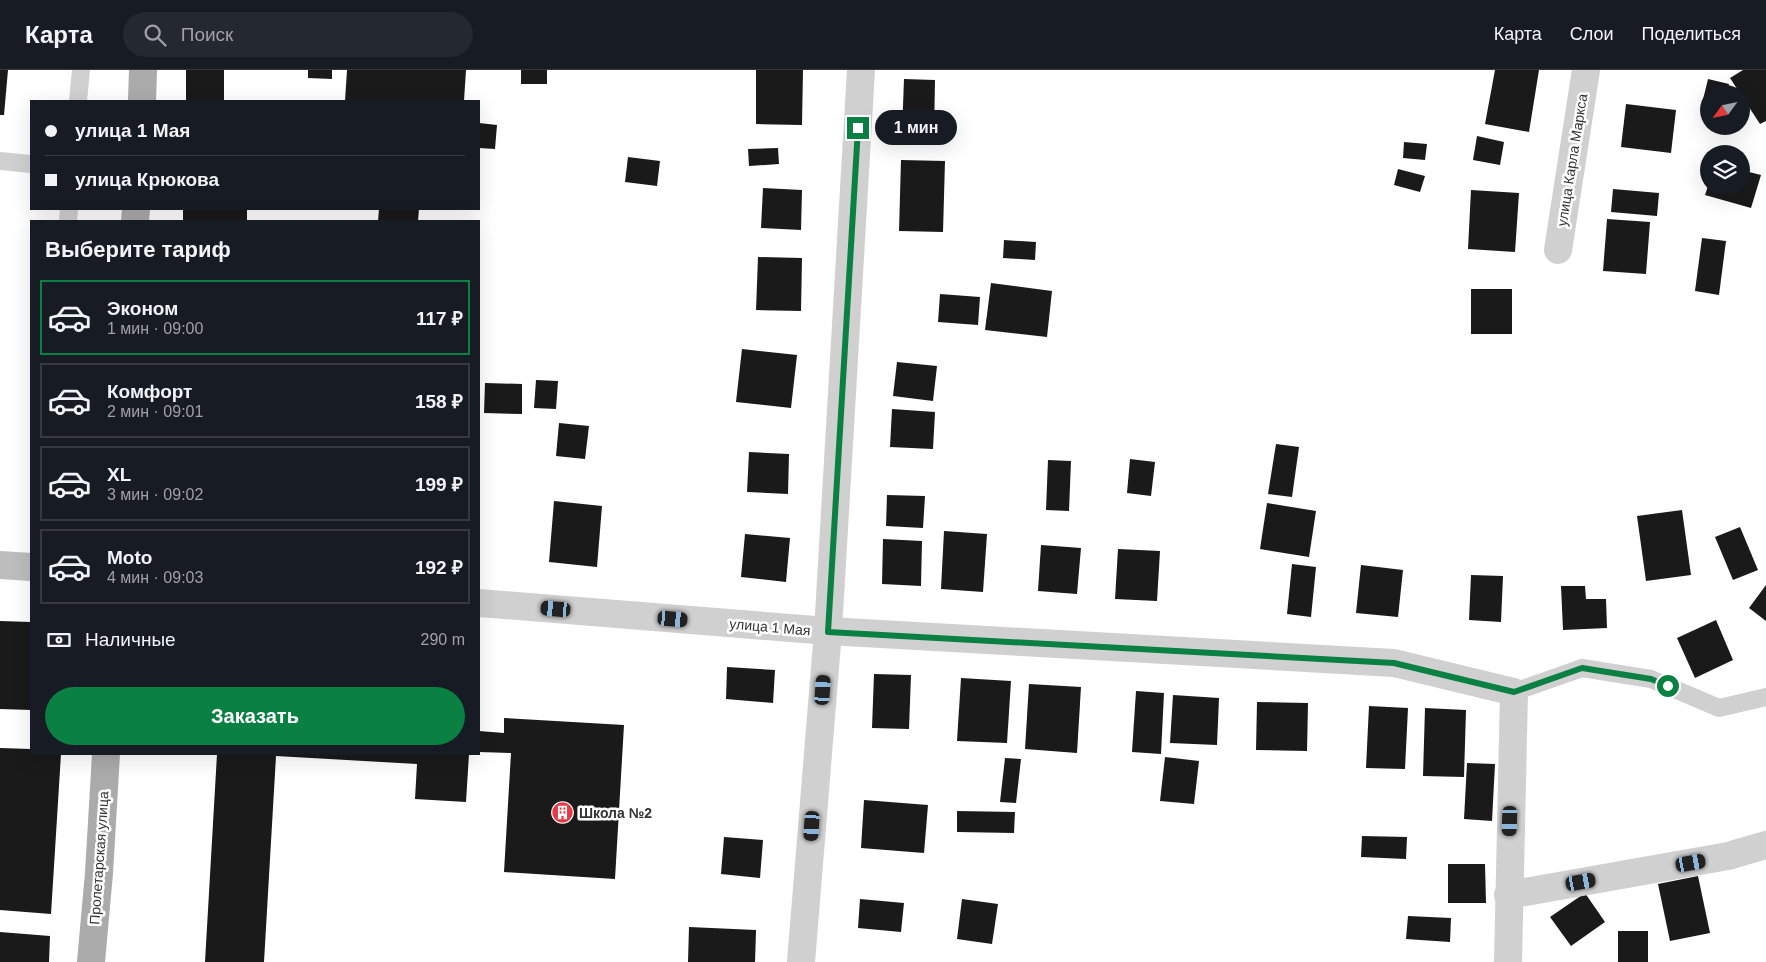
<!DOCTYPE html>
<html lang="ru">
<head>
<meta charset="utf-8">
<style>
	body { margin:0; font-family:Helvetica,sans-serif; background:#242831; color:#f1f3f6; height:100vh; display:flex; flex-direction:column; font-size:19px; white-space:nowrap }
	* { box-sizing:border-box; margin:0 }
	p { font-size:16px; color:#9ea1a6 }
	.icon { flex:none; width:28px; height:28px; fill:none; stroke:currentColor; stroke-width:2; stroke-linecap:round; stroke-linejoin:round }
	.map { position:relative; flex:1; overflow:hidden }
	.side { position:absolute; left:30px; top:150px; width:450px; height:535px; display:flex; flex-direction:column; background:#171b24; border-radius:0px; box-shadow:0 5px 20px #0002 }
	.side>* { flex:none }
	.guide { position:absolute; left:30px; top:30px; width:450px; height:110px; border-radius:0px; box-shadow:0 5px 20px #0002; display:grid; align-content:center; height:110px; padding:0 15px; background:#171b24 }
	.needle { width:32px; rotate:237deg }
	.buttons { position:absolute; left:1700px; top:15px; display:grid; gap:10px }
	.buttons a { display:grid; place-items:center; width:50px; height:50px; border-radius:50%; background:#171b24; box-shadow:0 5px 20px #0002; font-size:25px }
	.end { position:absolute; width:22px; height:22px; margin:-11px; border:6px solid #0b8043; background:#fff; box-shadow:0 0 0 2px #fff }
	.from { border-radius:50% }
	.bubble { position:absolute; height:35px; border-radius:18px; background:#171b24; box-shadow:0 5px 20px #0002; font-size:16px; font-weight:700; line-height:35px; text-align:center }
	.car { position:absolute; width:15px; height:30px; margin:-15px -8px; border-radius:6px; box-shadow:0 0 4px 1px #0007; background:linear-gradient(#222 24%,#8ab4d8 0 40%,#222 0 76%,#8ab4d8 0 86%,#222 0) }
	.guide b { display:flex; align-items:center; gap:18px; height:48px; font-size:19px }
	.guide b+b { border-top:1px solid #363941 }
	.guide i { width:12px; height:12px; background:#f1f3f6 }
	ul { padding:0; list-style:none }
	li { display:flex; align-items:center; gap:15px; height:75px; margin:0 10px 8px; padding:0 5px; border:2px solid #363941; border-radius:0px }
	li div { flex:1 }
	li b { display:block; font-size:19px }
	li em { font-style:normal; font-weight:700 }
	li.on { border-color:#0b8043 }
	li>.icon { width:45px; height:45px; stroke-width:1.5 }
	h2 { padding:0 15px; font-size:22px; line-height:60px }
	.pay { display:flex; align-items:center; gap:12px; height:55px; padding:0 15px; font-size:19px }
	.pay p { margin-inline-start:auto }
	.button { display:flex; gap:10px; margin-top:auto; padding:10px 15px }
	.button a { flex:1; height:58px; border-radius:30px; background:#0b8043; color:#fff; font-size:20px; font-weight:700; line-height:58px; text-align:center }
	header { display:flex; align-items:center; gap:30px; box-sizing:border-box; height:70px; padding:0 25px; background:#171b24; border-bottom:1px solid #363941 }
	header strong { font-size:24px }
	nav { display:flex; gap:28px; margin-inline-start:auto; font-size:18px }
	.search { width:350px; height:45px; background:#242831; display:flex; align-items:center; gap:12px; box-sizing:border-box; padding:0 18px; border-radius:28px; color:#9ea1a6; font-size:19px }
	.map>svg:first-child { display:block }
	.building { fill:#1a1a1a }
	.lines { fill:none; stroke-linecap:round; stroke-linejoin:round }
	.lane { stroke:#d0d0d0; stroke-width:18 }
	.street { stroke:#d0d0d0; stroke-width:28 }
	.secondary { stroke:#bdbdbd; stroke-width:28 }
	.primary { stroke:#ababab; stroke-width:28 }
	.route { stroke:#0b8043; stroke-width:6 }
	.labels { text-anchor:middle; stroke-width:5; stroke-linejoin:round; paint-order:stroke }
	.street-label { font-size:14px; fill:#333; stroke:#fff }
	.poi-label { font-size:14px; font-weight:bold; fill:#333; stroke:#fff; text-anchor:start }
</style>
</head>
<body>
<header>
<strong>Карта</strong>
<div class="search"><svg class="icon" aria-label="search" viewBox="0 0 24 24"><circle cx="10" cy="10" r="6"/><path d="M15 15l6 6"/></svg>Поиск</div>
<nav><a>Карта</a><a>Слои</a><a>Поделиться</a></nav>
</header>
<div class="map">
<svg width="1766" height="892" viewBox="0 0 1766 892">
	<rect width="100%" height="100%" fill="#fff"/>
	<g class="building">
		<path d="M 0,0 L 8,0 L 4,45 L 0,45 Z"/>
		<rect x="186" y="0" width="38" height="31"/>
		<path d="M 308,0 L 332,0 L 332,9 L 308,8 Z"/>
		<path d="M 347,0 L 466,0 L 464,31 L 345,31 Z"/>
		<rect x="521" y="0" width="26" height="14"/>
		<path d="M 756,0 L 803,0 L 802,55 L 756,54 Z"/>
		<path d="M 1495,0 L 1539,0 L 1529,62 L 1485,54 Z"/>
		<path d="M 1743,0 L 1766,0 L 1766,51 L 1760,54 L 1730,8 Z"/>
		<path d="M 904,9 L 935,10 L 934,64 L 902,63 Z"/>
		<path d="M 1708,9 L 1729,14 L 1727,24 L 1709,24 L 1709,41 L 1701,38 Z"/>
		<path d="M 1626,34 L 1676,40 L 1671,83 L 1621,77 Z"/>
		<path d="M 479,53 L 497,55 L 495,79 L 479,78 Z"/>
		<path d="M 1477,66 L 1504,72 L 1500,95 L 1473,90 Z"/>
		<path d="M 1404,72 L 1427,74 L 1425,90 L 1403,88 Z"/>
		<path d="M 778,78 L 779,94 L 749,96 L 748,79 Z"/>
		<path d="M 628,87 L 660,91 L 657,116 L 625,112 Z"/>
		<path d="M 901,90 L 945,91 L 943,162 L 899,161 Z"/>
		<path d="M 1398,99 L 1425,106 L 1420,122 L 1394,115 Z"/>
		<path d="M 1741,100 L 1761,105 L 1751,138 L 1705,125 L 1708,116 L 1741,116 Z"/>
		<path d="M 763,118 L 802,120 L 801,160 L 761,158 Z"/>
		<path d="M 1613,119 L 1659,123 L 1657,146 L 1611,142 Z"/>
		<path d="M 1471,120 L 1519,123 L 1515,182 L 1468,179 Z"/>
		<rect x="183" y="139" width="64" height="12"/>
		<path d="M 379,139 L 419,139 L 418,151 L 378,151 Z"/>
		<path d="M 1607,149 L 1650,152 L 1646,204 L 1603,201 Z"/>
		<path d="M 1702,168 L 1726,171 L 1719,225 L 1695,221 Z"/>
		<path d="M 1004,170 L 1036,172 L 1035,190 L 1003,188 Z"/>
		<path d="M 758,187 L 802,188 L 801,241 L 756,240 Z"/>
		<path d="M 991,213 L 1052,221 L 1047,267 L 985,260 Z"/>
		<rect x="1471" y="219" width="41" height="45"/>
		<path d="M 940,224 L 980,227 L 978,255 L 938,252 Z"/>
		<path d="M 742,279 L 797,285 L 791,338 L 736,332 Z"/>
		<path d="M 897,292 L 937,296 L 933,331 L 893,326 Z"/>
		<path d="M 536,310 L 558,311 L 556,339 L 534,338 Z"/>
		<path d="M 485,313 L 522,314 L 522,344 L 484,343 Z"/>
		<path d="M 892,339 L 935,342 L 933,379 L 890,377 Z"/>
		<path d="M 559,353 L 589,356 L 585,389 L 556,386 Z"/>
		<path d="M 1276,374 L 1299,377 L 1292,427 L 1268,424 Z"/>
		<path d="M 749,382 L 789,384 L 788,424 L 747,422 Z"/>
		<path d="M 1130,389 L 1155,392 L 1151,426 L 1127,423 Z"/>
		<path d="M 1048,390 L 1071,391 L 1069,441 L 1046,440 Z"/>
		<path d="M 887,425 L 925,426 L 923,458 L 886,456 Z"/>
		<path d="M 554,431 L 602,436 L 597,497 L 549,492 Z"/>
		<path d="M 1267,433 L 1316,441 L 1309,487 L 1260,479 Z"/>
		<path d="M 1682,440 L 1691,505 L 1646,511 L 1637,446 Z"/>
		<path d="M 1740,457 L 1758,500 L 1733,510 L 1715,467 Z"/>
		<path d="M 944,461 L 987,464 L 983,522 L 941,519 Z"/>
		<path d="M 745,464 L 790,468 L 786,512 L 741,507 Z"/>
		<path d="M 883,469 L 922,471 L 921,516 L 882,514 Z"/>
		<path d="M 1041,475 L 1081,478 L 1077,524 L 1038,521 Z"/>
		<path d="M 1118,479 L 1160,481 L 1157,531 L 1115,529 Z"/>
		<path d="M 1292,494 L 1316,497 L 1311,547 L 1287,544 Z"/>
		<path d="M 1361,495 L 1403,500 L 1398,547 L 1356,543 Z"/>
		<path d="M 1471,505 L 1503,506 L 1501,552 L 1469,550 Z"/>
		<path d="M 1766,515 L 1766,551 L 1749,538 Z"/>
		<path d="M 1561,516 L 1585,516 L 1586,529 L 1606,529 L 1607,558 L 1563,560 Z"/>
		<path d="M 1716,550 L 1733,590 L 1695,608 L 1677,568 Z"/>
		<path d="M 0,551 L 31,552 L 31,640 L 0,639 Z"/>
		<path d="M 727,597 L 775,600 L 773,633 L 726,629 Z"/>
		<path d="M 874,604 L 911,605 L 909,659 L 872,658 Z"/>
		<path d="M 961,608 L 1011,611 L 1007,673 L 957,671 Z"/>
		<path d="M 1029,614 L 1081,617 L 1077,683 L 1025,679 Z"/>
		<path d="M 1136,621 L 1164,623 L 1161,684 L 1132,682 Z"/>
		<path d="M 1173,625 L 1219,628 L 1217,675 L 1170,673 Z"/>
		<path d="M 1257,632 L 1308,633 L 1307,681 L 1256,680 Z"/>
		<path d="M 1369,636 L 1408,638 L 1405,699 L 1366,698 Z"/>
		<path d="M 1425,638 L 1466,640 L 1464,707 L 1423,706 Z"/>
		<path d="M 504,648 L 624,655 L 615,809 L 504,802 L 511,683 L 479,682 L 479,661 L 504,663 Z"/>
		<path d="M 0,678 L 31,679 L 31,684 L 61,684 L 51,844 L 0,840 Z"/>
		<path d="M 217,684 L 469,684 L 466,732 L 415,729 L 417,694 L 276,686 L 264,892 L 205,892 Z"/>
		<path d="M 1165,687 L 1199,691 L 1194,734 L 1160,731 Z"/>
		<path d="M 1005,688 L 1021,689 L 1016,733 L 1000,732 Z"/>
		<path d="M 1467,693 L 1495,694 L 1492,751 L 1464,749 Z"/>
		<path d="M 864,730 L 928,735 L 924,783 L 861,778 Z"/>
		<path d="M 957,741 L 1015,742 L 1014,763 L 957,762 Z"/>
		<path d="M 1362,766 L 1407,767 L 1406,789 L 1361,787 Z"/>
		<path d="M 724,767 L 763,770 L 760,808 L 721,804 Z"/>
		<path d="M 1448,794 L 1485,794 L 1486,833 L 1448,833 Z"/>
		<path d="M 1698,806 L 1710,863 L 1670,871 L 1658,814 Z"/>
		<path d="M 1585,823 L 1605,852 L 1571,876 L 1550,847 Z"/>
		<path d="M 860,829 L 904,833 L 901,862 L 858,858 Z"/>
		<path d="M 962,829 L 998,834 L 992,874 L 957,869 Z"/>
		<path d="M 1408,846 L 1451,848 L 1450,872 L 1406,869 Z"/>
		<path d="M 689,857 L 756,860 L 755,892 L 688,892 Z"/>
		<rect x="1618" y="861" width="30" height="31"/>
		<path d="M 0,862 L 50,866 L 49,892 L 0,892 Z"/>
	</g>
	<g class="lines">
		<g class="lane">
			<path d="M 78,31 L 81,0"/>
			<path d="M 0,91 L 31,94"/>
			<path d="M 68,151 L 69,139"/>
			<path d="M 1514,622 L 1582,598 L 1651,609 L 1719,638 L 1766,627"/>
		</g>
		<g class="street">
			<path d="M 1558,180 L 1586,0"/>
			<path d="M 479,533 L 828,561 L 1394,593 L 1514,622 L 1508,892"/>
			<path d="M 1508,825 L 1728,786 L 1766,775"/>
			<path d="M 801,892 L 828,561 L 861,0"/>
		</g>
		<path class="secondary" d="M 0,495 L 31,497"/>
		<g class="primary">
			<path d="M 142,31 L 143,0"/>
			<path d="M 135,151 L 136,139"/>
			<path d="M 91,892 L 99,803 L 106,684"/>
		</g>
	</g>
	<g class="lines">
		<path class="route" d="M 858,58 L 828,562 L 1394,593 L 1514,622 L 1582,598 L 1651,609 L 1668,616"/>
	</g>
	<defs>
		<symbol id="building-disc" viewBox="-11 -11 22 22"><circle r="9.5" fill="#e63946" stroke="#fff"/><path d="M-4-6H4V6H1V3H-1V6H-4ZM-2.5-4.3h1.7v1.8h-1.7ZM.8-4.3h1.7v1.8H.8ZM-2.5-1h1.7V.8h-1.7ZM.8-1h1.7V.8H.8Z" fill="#fff"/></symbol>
	</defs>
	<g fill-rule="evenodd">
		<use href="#building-disc" x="550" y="730" width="25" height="25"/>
	</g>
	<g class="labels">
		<g class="street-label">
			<text transform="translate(1572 90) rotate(-81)" y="5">улица Карла Маркса</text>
			<text transform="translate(770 557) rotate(5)" y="5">улица 1 Мая</text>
			<text transform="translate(99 788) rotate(-86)" y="5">Пролетарская улица</text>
		</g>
		<g class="poi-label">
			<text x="579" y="748">Школа №2</text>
		</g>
	</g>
</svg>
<div class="buttons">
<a><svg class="needle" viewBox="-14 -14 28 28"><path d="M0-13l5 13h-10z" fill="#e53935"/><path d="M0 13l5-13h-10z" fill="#9ea1a6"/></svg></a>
<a><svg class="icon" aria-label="layers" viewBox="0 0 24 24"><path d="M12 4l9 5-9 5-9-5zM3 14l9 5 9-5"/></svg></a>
</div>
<i class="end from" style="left:1668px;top:616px"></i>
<i class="end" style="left:858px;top:58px"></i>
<div class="bubble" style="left:875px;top:40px;width:82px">1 мин</div>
<i class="car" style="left:556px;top:539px;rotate:275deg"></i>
<i class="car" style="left:673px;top:549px;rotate:95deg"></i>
<i class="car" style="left:823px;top:620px;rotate:4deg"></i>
<i class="car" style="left:1510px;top:751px;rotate:182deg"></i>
<i class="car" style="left:812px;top:756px;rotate:184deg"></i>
<i class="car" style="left:1691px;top:793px;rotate:80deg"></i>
<i class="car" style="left:1581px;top:812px;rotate:80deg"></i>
<div class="guide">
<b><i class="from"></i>улица 1 Мая</b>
<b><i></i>улица Крюкова</b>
</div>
<section class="side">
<h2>Выберите тариф</h2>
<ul>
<li class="on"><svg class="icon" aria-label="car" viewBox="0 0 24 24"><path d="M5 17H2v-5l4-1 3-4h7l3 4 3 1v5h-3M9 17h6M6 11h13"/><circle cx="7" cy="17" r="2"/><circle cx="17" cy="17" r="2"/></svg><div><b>Эконом</b><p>1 мин · 09:00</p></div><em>117 ₽</em></li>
<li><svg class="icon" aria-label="car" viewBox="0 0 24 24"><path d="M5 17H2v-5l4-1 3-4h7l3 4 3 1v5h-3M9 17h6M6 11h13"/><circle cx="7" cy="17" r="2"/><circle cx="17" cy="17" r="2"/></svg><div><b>Комфорт</b><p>2 мин · 09:01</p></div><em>158 ₽</em></li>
<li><svg class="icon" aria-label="car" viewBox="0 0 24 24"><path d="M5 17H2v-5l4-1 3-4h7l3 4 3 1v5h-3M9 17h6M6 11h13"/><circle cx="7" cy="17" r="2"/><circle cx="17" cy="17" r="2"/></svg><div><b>XL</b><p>3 мин · 09:02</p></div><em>199 ₽</em></li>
<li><svg class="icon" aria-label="car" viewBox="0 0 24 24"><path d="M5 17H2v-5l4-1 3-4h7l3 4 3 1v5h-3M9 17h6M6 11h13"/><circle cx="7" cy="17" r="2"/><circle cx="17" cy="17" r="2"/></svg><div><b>Moto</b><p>4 мин · 09:03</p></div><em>192 ₽</em></li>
</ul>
<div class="pay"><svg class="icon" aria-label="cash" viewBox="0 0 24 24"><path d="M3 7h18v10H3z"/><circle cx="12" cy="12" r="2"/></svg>Наличные<p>290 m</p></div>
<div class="button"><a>Заказать</a></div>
</section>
</div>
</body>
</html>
